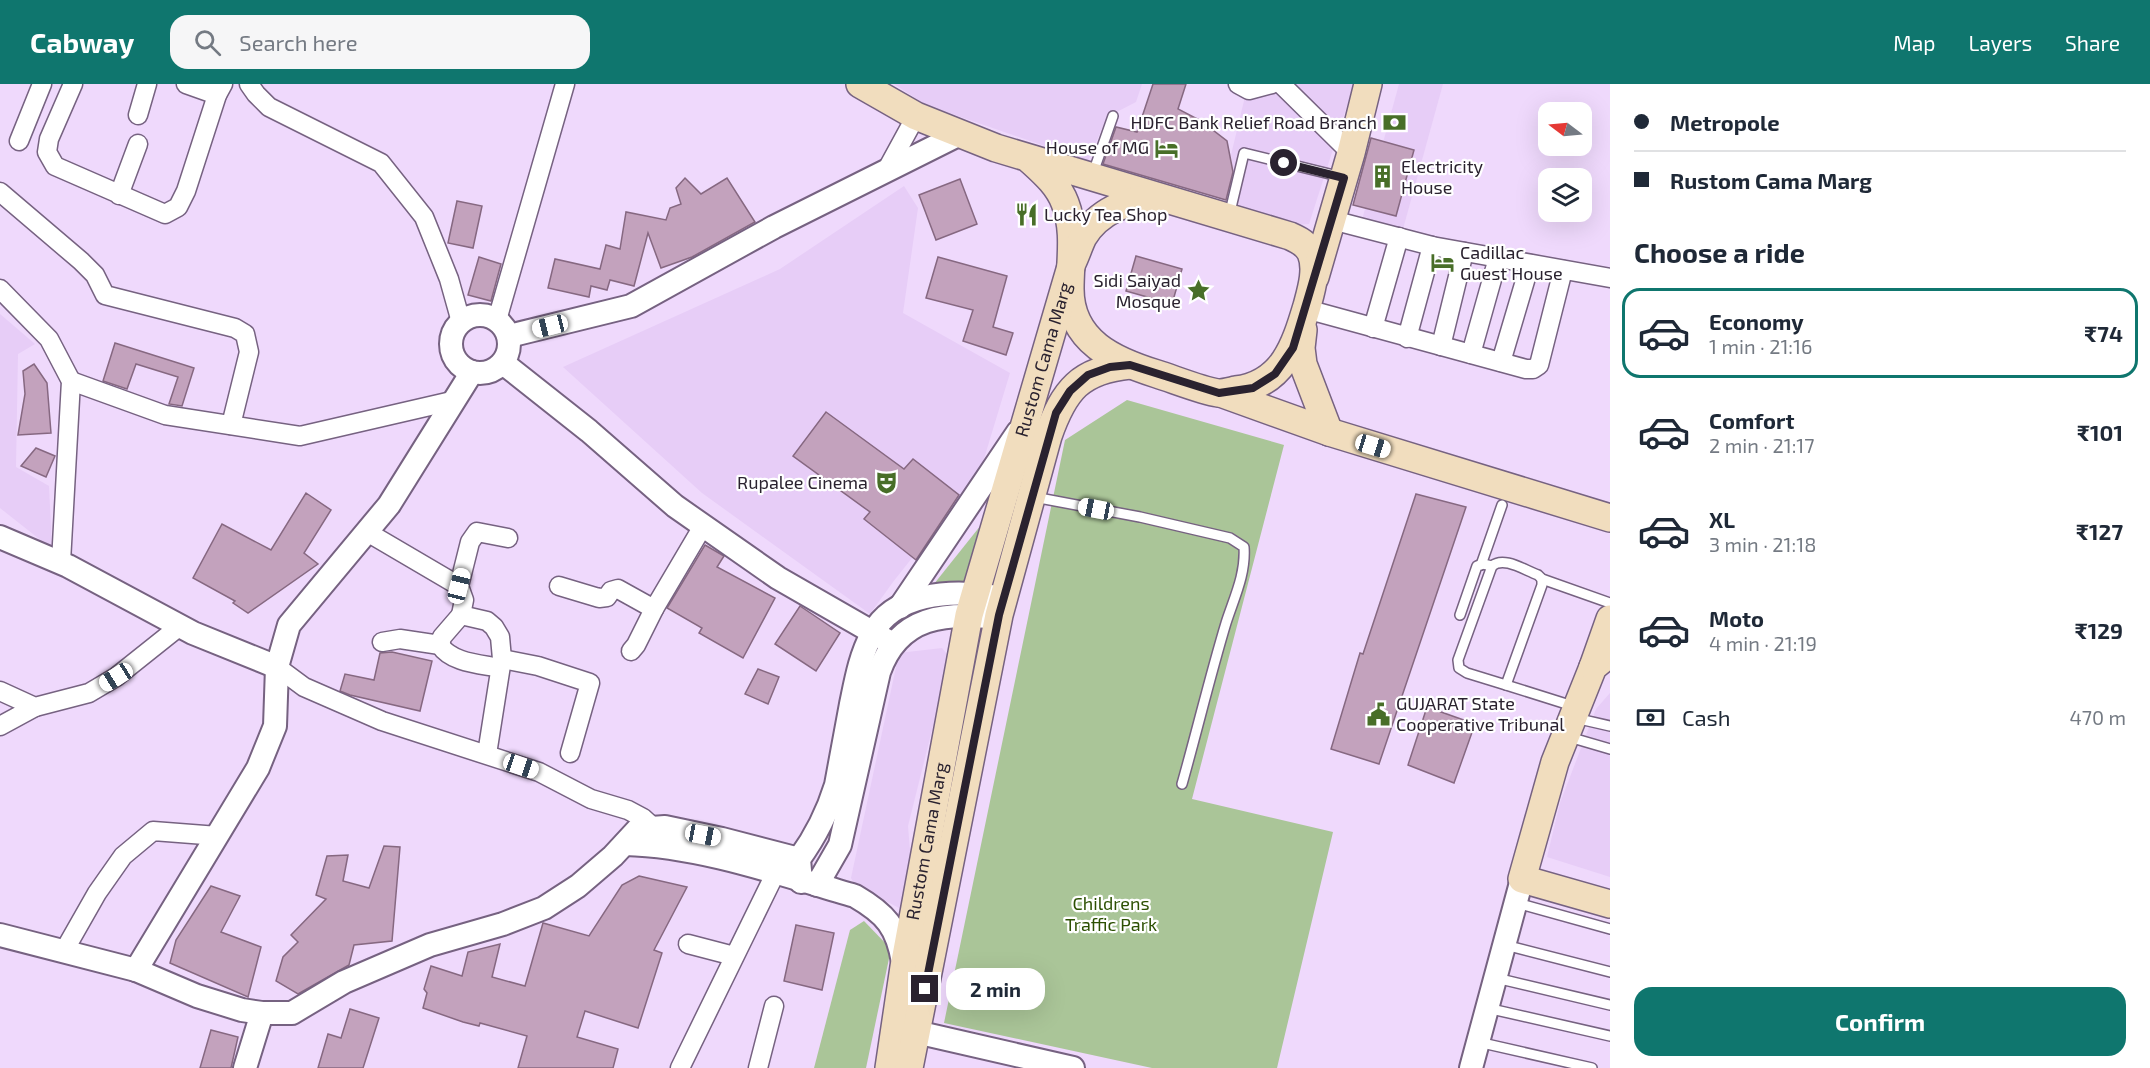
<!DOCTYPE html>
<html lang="en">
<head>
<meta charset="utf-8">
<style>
	body { margin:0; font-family:"Exo 2",sans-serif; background:#f6f6f7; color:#1f2937; height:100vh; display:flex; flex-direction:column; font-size:22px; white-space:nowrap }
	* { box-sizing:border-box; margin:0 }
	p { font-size:20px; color:#747a83 }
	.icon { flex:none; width:33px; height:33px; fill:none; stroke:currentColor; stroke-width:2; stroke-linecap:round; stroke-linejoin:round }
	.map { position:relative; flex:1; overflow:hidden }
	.panel { display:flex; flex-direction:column; background:#fff; width:540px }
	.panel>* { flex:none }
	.guide { display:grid; align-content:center; height:132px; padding:0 24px; background:#fff }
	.needle { width:39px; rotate:286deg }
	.fabs { position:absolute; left:1538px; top:18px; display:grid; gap:12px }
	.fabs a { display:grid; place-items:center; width:54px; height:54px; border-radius:12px; background:#fff; box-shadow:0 6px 24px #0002; font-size:30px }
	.end { position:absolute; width:27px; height:27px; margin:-14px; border:8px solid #2a222f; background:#fff; box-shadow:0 0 0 3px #fff }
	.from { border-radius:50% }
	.bubble { position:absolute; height:42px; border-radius:18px; background:#fff; box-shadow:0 6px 24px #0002; font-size:20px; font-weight:700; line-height:42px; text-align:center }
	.car { position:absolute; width:18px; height:36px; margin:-18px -9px; border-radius:8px; box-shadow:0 0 4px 2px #0007; background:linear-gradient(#fff 24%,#345 0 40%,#fff 0 76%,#345 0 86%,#fff 0) }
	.guide b { display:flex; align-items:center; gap:21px; height:57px; font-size:22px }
	.guide b+b { border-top:2px solid #e0e1e3 }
	.guide i { width:15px; height:15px; background:#1f2937 }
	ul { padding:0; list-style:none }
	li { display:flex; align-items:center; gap:18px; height:90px; margin:0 12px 9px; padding:0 12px; border:3px solid transparent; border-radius:18px }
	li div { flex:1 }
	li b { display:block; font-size:22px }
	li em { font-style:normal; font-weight:700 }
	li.selected { border-color:#0f766e }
	li>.icon { width:54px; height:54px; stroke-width:1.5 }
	h2 { padding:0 24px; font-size:27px; line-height:72px }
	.pay { display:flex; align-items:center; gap:15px; height:66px; padding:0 24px; font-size:22px }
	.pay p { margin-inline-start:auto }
	.cta { display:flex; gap:12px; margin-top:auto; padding:12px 24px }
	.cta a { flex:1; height:69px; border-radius:18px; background:#0f766e; color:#fff; font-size:24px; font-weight:700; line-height:69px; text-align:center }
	header { display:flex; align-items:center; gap:36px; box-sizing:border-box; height:84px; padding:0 30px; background:#0f766e; color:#fff }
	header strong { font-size:28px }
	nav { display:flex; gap:33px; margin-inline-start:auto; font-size:21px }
	.search { width:420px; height:54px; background:#f6f6f7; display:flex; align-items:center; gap:15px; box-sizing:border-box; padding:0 21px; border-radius:18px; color:#747a83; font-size:22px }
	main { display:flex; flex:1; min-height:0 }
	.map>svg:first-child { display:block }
	.built { fill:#e7cdf7 }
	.green { fill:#aac598 }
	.building { fill:#c3a2bd; stroke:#866881; stroke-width:1.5 }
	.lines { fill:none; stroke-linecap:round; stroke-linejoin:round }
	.service-casing { stroke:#766281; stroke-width:12 }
	.minor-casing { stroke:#766281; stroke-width:21 }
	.tertiary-casing { stroke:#766281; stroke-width:26 }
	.secondary-casing { stroke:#766281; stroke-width:30 }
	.service { stroke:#fff; stroke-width:9 }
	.minor { stroke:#fff; stroke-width:18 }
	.tertiary { stroke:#fff; stroke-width:22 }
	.secondary { stroke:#f1ddbe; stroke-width:27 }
	.route { stroke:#2a222f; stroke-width:8 }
	.labels { text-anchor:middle; stroke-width:4.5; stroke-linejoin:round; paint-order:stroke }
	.poi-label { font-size:18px; fill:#2a222f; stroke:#fff; text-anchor:end }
	.street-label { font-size:18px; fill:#2a222f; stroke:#fff }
	.park-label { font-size:18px; fill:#2c5002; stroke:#fff }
</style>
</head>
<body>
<header>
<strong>Cabway</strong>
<div class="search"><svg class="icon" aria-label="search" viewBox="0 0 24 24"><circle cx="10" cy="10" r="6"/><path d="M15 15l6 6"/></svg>Search here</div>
<nav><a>Map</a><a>Layers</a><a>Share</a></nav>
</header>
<main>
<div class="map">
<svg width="1610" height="984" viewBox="0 0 1610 984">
	<rect width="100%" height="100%" fill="#efd9fc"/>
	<g class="built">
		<path d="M 894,0 L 1142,0 L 1136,18 L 1107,33 L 1088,77 L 926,21 Z"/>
		<path d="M 1248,0 L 1354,0 L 1309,140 L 1284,142 L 1223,126 L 1233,92 L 1231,71 Z"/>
		<path d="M 1399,0 L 1443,0 L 1403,145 L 1362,136 Z"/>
		<path d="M 904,102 L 918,124 L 903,229 L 1010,289 L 980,388 L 893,498 L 870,530 L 702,409 L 563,283 L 780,185 Z"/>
		<path d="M 0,230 L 35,260 L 18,270 L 16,383 L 49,402 L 52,465 L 0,424 Z"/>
		<path d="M 942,564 L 950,574 L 908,742 L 911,779 L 905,827 L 856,802 L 851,794 L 899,569 Z"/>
		<path d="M 1610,609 L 1610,793 L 1547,773 L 1560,719 L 1596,625 Z"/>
	</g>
	<g class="green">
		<path d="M 1127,316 L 1284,361 L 1192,715 L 1333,748 L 1277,984 L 1152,984 L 944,939 L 1065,356 Z"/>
		<path d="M 985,436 L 964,502 L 926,510 Z"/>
		<path d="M 864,837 L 891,865 L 866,984 L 814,984 L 850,846 Z"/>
	</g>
	<g class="building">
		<path d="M 1153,0 L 1186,0 L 1178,25 L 1201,37 L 1227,57 L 1233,88 L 1226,116 L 1103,80 L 1116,43 L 1137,48 Z"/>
		<path d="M 1371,54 L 1414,66 L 1396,132 L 1353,121 Z"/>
		<path d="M 685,94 L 701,110 L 727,94 L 755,138 L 692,173 L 661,184 L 648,149 L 634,202 L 610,196 L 607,206 L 591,202 L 589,213 L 548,204 L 555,175 L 600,185 L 606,161 L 620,165 L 626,128 L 666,136 L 670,124 L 681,120 L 676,104 Z"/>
		<path d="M 960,95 L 977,140 L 936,156 L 919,111 Z"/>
		<path d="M 457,117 L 482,122 L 473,164 L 448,159 Z"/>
		<path d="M 1136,172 L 1182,185 L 1172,220 L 1126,207 Z"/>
		<path d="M 479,173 L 501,180 L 491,217 L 468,211 Z"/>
		<path d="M 938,173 L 1007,192 L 993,243 L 1013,249 L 1006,271 L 963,257 L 973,226 L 926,214 Z"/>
		<path d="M 115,259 L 194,284 L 182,322 L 169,320 L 178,293 L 136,280 L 127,305 L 103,297 Z"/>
		<path d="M 34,280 L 47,299 L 51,349 L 18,351 L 25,310 L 23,287 Z"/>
		<path d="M 826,328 L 904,385 L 913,375 L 959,411 L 916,476 L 864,435 L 870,428 L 793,372 Z"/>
		<path d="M 36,364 L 55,372 L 46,393 L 21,382 Z"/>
		<path d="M 306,409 L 331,426 L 304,469 L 318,480 L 248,529 L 233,519 L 235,517 L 193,494 L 222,440 L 271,466 Z"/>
		<path d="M 1416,410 L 1466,423 L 1379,680 L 1331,665 L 1360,569 L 1363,570 Z"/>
		<path d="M 705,461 L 724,472 L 717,483 L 775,514 L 743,574 L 699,549 L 702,544 L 667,524 Z"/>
		<path d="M 800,522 L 840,549 L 816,587 L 775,560 Z"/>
		<path d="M 392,568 L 432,577 L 420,627 L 350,611 L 340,607 L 345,590 L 374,596 L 380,569 Z"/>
		<path d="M 758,585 L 779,593 L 768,620 L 745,610 Z"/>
		<path d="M 1427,623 L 1475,640 L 1454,699 L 1408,681 Z"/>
		<path d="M 384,762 L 400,763 L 392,857 L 354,861 L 349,881 L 298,910 L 276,897 L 283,873 L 298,858 L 291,851 L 326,815 L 316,811 L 327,772 L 348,771 L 343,797 L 369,804 Z"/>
		<path d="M 639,792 L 687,803 L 654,866 L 662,869 L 638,944 L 585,927 L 577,953 L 618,965 L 613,984 L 518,984 L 527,952 L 480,939 L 479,942 L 463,938 L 423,924 L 427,909 L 424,905 L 431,882 L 462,892 L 468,868 L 500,860 L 492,893 L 525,902 L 543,839 L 589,852 L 622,801 Z"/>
		<path d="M 211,802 L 240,812 L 221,848 L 261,863 L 248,913 L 170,879 L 176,856 Z"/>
		<path d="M 796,841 L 834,849 L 822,906 L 784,897 Z"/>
		<path d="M 350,925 L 379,934 L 363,984 L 318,984 L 328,950 L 341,954 Z"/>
		<path d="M 211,946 L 238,953 L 231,984 L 200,984 Z"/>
	</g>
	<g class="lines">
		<defs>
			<g id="service">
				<path d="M 1093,89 L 1113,32"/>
				<path d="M 1229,132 L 1244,69 L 1342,93"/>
				<path d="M 1034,413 L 1140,433 L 1230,454 L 1244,463 C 1246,490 1234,514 1226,539 C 1210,592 1197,647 1182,700"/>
				<path d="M 1481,481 L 1502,421"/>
				<path d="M 1492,482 L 1458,576 L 1459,584 L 1467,589 L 1506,601 L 1542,501 L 1542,495"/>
				<path d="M 1460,531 L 1477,482 L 1483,480 L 1492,482 C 1504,472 1524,486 1538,491 L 1542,495 L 1610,519"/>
				<path d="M 1506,601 L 1576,623"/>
				<path d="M 1575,634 L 1610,642"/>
				<path d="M 1569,653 L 1610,665"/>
				<path d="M 1517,819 L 1610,845"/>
				<path d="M 1505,861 L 1610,888"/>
				<path d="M 1496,894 L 1610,921"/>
				<path d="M 1487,924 L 1610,952"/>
				<path d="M 1478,958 L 1592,984"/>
			</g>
			<g id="minor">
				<path d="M 73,0 L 49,55 L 47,68 L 55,82 L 165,130 L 178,123 L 186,107 L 217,11 L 223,0"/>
				<path d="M 186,0 L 217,11"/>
				<path d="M 249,0 L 256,10 L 269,23 L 381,79 L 424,133 L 449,195 L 461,238"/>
				<path d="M 1238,0 L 1249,6 L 1272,0"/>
				<path d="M 1281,0 L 1351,69"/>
				<path d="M 138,31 L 147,0"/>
				<path d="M 19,57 L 42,0"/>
				<path d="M 886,87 L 916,32"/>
				<path d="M 0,108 L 81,177 L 95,191 L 105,211 L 235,244 L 245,250 L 249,268 L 231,341"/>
				<path d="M 119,111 L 138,60"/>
				<path d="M 1332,136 L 1432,162 L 1610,194"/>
				<path d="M 0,205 L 49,255 L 71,297 L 61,478"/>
				<path d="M 1306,225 L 1526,285 L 1533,285 L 1539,281 L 1563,186"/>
				<path d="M 497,236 L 565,0"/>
				<path d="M 1373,244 L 1399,153"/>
				<path d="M 1407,254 L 1432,162"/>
				<path d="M 1441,262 L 1464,168"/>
				<path d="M 1471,270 L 1498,174"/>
				<path d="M 1501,278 L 1530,180"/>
				<path d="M 71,297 L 165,331 L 300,352 L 456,316"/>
				<path d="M 367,448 L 459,502"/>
				<path d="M 559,502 L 599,514 L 607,513 L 611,507 L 618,505 L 654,525 L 703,442"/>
				<path d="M 461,531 L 464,516 L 459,502 L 470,458 L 477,448 L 508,454"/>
				<path d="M 382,558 L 400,555 L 440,561 L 442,553 L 461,531 L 487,537 L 494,543 L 500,553 L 502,575 L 487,670"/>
				<path d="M 440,561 C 451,579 481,580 500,584"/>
				<path d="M 631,567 L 636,561 L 654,525"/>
				<path d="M 502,575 L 538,582 L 590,599 L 570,669"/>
				<path d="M 277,583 L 304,603 L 382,637 L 539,688 L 591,715 L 628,726 L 643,734 L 654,744"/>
				<path d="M 0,607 L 35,623 L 89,609 L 116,593 L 180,542"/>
				<path d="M 0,642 L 35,623"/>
				<path d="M 688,860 L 734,872"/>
				<path d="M 64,867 L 97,809 L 123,772 L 153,747 L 218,752"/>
				<path d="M 680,984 L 775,790"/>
				<path d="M 758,984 L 774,922"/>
			</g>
			<g id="tertiary">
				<circle cx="480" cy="260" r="29"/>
				<path d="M 509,252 L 631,222 L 774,143 L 960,50"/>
				<path d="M 503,279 L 589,347 L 675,422 L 778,494 L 893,560"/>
				<path d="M 0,453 L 68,482 L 193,549 L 277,583"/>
				<path d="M 900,523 L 1018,348"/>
				<path d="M 625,760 C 702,762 782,791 855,812 C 886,830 897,843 903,878"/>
				<path d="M 801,798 L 799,775 C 815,753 828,727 836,701 C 841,674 846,647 851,620 C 856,596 860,572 872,550 C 894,509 950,506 990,512"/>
				<path d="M 817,801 L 840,761 L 879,588 C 899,531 946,528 998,534"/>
				<path d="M 0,851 L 136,886 L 197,912 L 242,926 L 262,929 L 292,929 L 344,898 L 430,861 L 503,840 L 544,824 L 578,802 L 613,772 L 638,745 L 665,743 L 722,755 L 799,775"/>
				<path d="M 136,886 L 258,684 L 275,642 L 277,583 L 289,541 L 389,421 L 472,288"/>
				<path d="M 916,948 L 1073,984"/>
				<path d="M 245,984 L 262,929"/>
				<path d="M 1471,984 L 1522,795"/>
			</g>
			<g id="secondary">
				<path d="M 860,0 L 916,32 L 996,64 L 1290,152 C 1299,156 1307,160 1311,169 C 1318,185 1311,207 1307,222 C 1295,262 1283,300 1236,306 C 1231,307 1224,309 1218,309 C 1203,307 1173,295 1157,290 C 1115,277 1070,258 1070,205 C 1070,175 1076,148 1065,119 C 1058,100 1042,87 1028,74"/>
				<path d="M 1315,193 L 1351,69 L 1368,0"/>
				<path d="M 1303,246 L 1301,264 L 1303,280 L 1329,348"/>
				<path d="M 1223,310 L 1329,348 L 1610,434"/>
				<path d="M 1610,569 L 1593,583 L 1555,678 L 1522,795 L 1610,820"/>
				<path d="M 1593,583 L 1610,535"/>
				<path id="s1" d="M 889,984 L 904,883 L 969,531 L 1072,179 C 1076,171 1079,161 1083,153 C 1098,128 1128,115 1155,114"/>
				<path d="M 909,984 L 999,531 L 1048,352 C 1064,306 1080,286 1130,281"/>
			</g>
		</defs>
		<use href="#service" class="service-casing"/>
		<use href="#minor" class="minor-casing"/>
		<use href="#tertiary" class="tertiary-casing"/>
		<use href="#secondary" class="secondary-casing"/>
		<use href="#service" class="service"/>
		<use href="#minor" class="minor"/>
		<use href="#tertiary" class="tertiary"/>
		<use href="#secondary" class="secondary"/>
	</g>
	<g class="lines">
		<path class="route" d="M 925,905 L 999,531 L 1056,329 L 1070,307 L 1088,291 L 1110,283 L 1130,281 L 1219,309 L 1253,304 L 1275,290 L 1293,264 L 1344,94 L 1284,79"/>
	</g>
	<defs>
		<symbol id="bank-bare" viewBox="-9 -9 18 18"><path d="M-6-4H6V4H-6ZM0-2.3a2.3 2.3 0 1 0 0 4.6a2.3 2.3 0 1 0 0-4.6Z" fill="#486e28" stroke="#fff" stroke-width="2.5" paint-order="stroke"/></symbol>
		<symbol id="hotel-bare" viewBox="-9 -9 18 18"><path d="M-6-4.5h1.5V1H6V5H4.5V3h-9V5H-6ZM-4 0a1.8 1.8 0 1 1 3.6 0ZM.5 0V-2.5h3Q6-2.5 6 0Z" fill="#486e28" stroke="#fff" stroke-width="2.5" paint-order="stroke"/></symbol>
		<symbol id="building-bare" viewBox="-9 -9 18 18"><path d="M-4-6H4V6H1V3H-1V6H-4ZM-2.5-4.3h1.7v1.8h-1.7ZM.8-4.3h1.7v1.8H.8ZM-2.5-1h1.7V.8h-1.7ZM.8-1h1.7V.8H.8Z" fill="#486e28" stroke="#fff" stroke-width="2.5" paint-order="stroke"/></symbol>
		<symbol id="restaurant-bare" viewBox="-9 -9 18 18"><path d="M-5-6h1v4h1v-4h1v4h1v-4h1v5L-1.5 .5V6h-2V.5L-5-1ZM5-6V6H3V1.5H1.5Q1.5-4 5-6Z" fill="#486e28" stroke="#fff" stroke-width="2.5" paint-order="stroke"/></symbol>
		<symbol id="sight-bare" viewBox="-9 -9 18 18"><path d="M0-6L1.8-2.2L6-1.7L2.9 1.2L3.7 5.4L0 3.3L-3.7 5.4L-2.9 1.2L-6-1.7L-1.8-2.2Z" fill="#486e28" stroke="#fff" stroke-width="2.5" paint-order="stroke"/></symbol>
		<symbol id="theatre-bare" viewBox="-9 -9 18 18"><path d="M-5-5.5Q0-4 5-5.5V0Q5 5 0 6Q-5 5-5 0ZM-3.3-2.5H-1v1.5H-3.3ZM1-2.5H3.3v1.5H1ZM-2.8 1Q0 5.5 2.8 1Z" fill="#486e28" stroke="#fff" stroke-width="2.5" paint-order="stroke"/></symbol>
		<symbol id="civic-bare" viewBox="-9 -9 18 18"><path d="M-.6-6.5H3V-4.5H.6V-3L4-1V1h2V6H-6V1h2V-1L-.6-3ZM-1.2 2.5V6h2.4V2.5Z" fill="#486e28" stroke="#fff" stroke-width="2.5" paint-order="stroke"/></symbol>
	</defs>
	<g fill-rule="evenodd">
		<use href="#bank-bare" x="1378" y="22" width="33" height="33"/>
		<use href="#hotel-bare" x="1150" y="48" width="33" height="33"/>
		<use href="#building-bare" x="1366" y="76" width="33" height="33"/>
		<use href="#restaurant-bare" x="1010" y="114" width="33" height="33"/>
		<use href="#hotel-bare" x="1426" y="162" width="33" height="33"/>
		<use href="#sight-bare" x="1182" y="190" width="33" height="33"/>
		<use href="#theatre-bare" x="870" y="382" width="33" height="33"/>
		<use href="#civic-bare" x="1362" y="614" width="33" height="33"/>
	</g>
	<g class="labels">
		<g class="poi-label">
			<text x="1377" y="45">HDFC Bank Relief Road Branch</text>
			<text x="1149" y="70">House of MG</text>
			<text x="1401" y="89" text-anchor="start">Electricity<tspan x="1401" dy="21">House</tspan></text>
			<text x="1044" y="137" text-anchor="start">Lucky Tea Shop</text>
			<text x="1460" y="175" text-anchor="start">Cadillac<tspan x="1460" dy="21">Guest House</tspan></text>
			<text x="1181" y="203">Sidi Saiyad<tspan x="1181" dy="21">Mosque</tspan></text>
			<text x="868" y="405">Rupalee Cinema</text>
			<text x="1396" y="626" text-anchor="start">GUJARAT State<tspan x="1396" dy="21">Cooperative Tribunal</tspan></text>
		</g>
		<g class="street-label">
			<text dy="6" stroke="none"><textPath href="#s1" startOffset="726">Rustom Cama Marg</textPath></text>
			<text dy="6" stroke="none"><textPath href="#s1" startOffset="230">Rustom Cama Marg</textPath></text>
		</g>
		<g class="park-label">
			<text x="1111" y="826">Childrens<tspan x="1111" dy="21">Traffic Park</tspan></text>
		</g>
	</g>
</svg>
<div class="fabs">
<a><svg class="needle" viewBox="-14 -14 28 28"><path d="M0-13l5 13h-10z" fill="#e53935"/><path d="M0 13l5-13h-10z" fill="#747a83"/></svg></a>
<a><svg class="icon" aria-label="layers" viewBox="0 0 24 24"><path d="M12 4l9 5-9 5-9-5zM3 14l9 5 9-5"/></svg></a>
</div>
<i class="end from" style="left:1284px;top:79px"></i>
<i class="end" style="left:925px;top:905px"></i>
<div class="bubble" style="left:946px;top:884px;width:99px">2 min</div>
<i class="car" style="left:550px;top:242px;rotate:256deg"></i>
<i class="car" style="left:1373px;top:362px;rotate:107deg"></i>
<i class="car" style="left:1096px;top:425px;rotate:281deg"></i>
<i class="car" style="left:459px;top:502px;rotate:14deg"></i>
<i class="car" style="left:116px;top:593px;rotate:238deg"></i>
<i class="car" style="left:521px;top:682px;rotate:109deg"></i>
<i class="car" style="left:703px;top:751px;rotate:101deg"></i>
</div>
<section class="panel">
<div class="guide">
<b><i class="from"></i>Metropole</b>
<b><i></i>Rustom Cama Marg</b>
</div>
<h2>Choose a ride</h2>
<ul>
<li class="selected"><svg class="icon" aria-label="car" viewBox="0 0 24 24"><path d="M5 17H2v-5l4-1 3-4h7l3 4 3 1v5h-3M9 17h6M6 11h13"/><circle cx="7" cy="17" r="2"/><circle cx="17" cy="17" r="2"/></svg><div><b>Economy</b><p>1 min · 21:16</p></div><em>₹74</em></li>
<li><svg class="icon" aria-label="car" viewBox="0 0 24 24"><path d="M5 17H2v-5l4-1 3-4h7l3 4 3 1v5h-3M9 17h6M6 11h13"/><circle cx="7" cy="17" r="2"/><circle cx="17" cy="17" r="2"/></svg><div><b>Comfort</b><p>2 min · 21:17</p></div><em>₹101</em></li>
<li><svg class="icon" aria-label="car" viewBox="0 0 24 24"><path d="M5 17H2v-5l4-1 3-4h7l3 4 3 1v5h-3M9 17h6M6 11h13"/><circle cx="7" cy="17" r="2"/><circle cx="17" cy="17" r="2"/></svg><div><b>XL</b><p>3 min · 21:18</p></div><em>₹127</em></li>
<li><svg class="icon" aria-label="car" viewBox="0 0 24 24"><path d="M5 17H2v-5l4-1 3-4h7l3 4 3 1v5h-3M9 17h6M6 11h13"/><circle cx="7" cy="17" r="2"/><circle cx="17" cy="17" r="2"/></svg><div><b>Moto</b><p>4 min · 21:19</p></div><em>₹129</em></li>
</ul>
<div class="pay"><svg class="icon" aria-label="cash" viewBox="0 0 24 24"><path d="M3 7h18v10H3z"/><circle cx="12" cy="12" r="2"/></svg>Cash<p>470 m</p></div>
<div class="cta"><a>Confirm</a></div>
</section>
</main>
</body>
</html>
